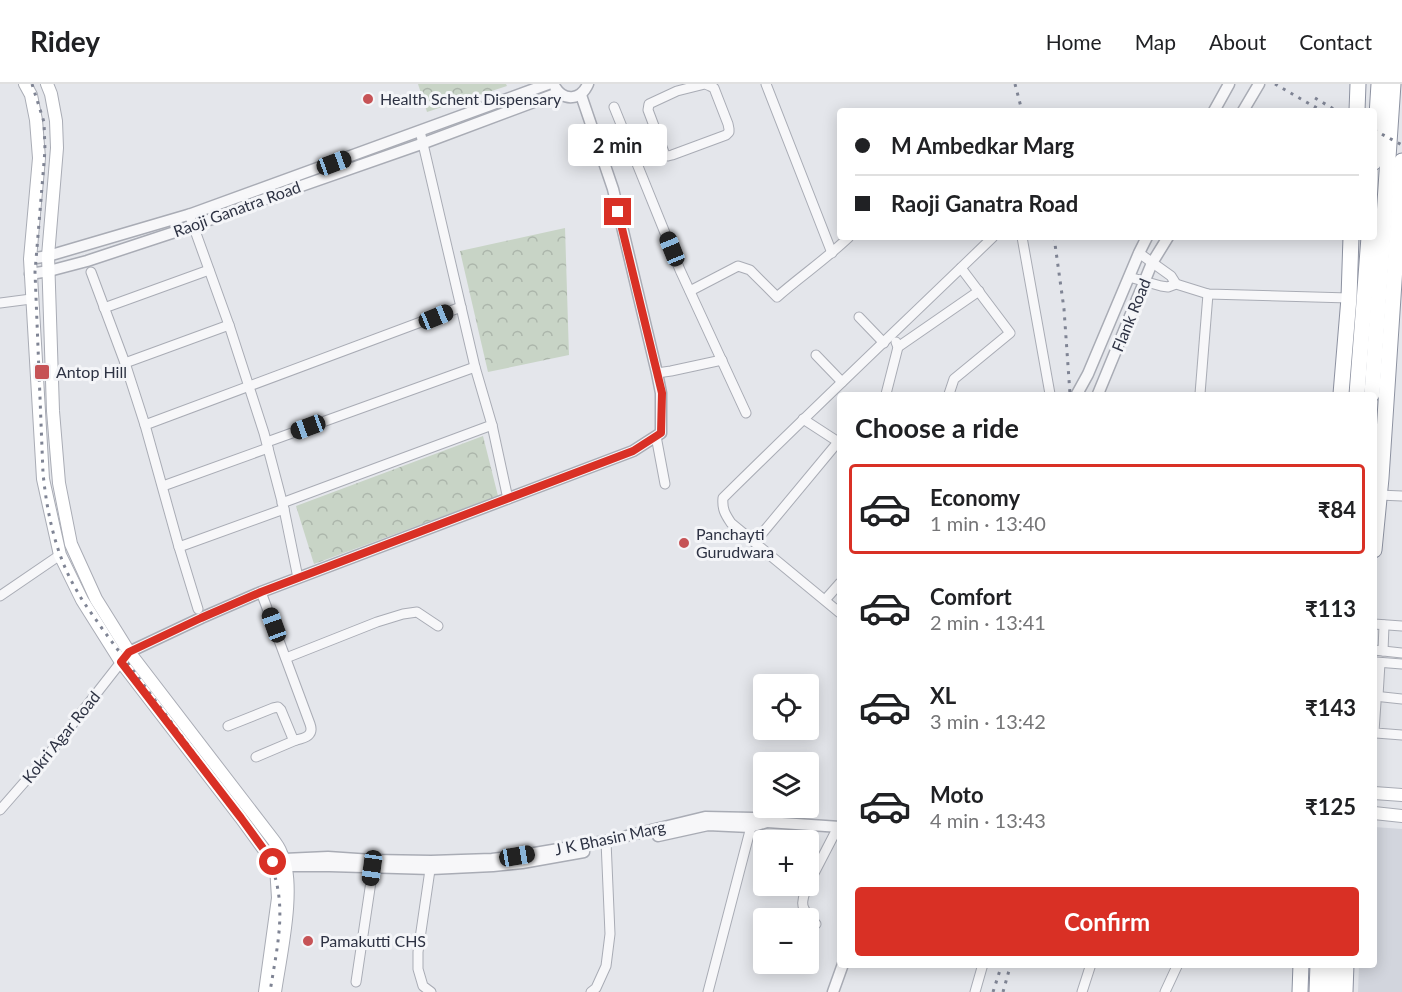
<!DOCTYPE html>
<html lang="en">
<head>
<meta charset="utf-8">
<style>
	body { margin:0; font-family:Lato,sans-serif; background:#f6f6f6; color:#202124; height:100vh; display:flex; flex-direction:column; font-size:22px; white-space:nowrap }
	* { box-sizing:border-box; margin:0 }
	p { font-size:20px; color:#757577 }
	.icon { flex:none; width:33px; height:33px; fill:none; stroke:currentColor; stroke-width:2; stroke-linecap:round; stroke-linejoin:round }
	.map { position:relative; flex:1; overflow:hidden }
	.panel { position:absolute; left:837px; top:308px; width:540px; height:576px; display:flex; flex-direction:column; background:#fff; border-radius:6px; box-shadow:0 3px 15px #0003 }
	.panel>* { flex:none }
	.guide { position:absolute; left:837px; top:24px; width:540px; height:132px; border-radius:6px; box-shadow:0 3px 15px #0003; display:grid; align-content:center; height:132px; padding:0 18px; background:#fff }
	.tools { position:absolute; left:753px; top:590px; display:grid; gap:12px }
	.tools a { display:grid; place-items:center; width:66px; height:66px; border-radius:6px; background:#fff; box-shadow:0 3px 15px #0003; font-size:30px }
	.end { position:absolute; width:27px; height:27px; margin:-14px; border:8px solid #d93025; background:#fff; box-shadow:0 0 0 3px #fff }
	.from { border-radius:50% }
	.bubble { position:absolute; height:42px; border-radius:6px; background:#fff; box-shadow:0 3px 15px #0003; font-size:20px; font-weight:700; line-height:42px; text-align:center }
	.car { position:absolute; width:18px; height:36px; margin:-18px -9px; border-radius:8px; box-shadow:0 0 4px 2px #0007; background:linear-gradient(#222 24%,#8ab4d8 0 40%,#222 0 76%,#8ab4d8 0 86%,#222 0) }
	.guide b { display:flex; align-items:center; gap:21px; height:57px; font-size:22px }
	.guide b+b { border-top:2px solid #e0e0e0 }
	.guide i { width:15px; height:15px; background:#202124 }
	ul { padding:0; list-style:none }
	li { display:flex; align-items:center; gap:18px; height:90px; margin:0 12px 9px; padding:0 6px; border:3px solid transparent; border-radius:6px }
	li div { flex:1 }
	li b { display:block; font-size:22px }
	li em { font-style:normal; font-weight:700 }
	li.on { border-color:#d93025 }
	li>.icon { width:54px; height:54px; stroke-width:1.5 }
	h2 { padding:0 18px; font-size:27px; line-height:72px }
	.cta { display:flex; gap:12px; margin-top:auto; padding:12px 18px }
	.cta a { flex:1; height:69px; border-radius:6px; background:#d93025; color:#fff; font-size:24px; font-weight:700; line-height:69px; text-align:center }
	header { display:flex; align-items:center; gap:36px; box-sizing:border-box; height:84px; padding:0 30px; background:#fff; border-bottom:2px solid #e0e0e0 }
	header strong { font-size:28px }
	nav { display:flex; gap:33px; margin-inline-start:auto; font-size:21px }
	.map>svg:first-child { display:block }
	.built { fill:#d2d5dd }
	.park { fill:url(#park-crowns) }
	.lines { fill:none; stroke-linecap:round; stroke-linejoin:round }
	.minor-casing { stroke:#a9acb5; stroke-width:11 }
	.tertiary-casing { stroke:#a9acb5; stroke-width:13 }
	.secondary-casing { stroke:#a9acb5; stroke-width:14 }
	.trunk-casing { stroke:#8d92a1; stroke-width:17 }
	.minor { stroke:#f7f7f9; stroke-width:9 }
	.tertiary { stroke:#f7f7f9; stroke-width:10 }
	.secondary { stroke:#fff; stroke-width:12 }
	.trunk { stroke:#fff; stroke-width:15 }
	.rail { stroke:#7f8494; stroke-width:3; stroke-dasharray:3 6; stroke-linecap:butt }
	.route { stroke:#d93025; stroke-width:8 }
	.poi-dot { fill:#c65356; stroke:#f4f5f8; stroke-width:2 }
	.labels { text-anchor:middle; stroke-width:6; stroke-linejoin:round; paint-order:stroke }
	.poi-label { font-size:16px; fill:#2d3243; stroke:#f4f5f8; text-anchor:start }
	.street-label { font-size:16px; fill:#2d3243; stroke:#f4f5f8 }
</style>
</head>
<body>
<header>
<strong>Ridey</strong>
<nav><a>Home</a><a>Map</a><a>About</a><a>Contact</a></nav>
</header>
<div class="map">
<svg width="1402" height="908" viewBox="0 0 1402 908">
	<defs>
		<pattern id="park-crowns" width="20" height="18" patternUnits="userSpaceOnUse" patternTransform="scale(1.5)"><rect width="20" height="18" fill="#c8d4c6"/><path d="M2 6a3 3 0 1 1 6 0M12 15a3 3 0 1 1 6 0" fill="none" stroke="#acb6ab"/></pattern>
	</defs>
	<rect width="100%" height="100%" fill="#e4e6eb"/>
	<path class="built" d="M 1374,743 L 1402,745 L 1402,908 L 1358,908 L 1359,881 L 1374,880 Z"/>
	<g class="park">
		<path d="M 418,0 L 506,0 L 507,2 L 427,28 Z"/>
		<path d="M 565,144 L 569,271 L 488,288 L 460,167 Z"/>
		<path d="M 483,352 L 498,412 L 314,480 L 296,422 Z"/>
	</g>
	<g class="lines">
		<defs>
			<g id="minor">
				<path d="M 705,0 L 710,2 L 714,4 L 728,40 L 729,45 L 729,48 L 726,51 L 672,71 L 668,72 L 665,71 L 648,26 L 649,20 L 677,7 Z"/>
				<path d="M 766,0 L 832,169"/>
				<path d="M 614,23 L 680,186 L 746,329"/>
				<path d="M 420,47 L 461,223"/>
				<path d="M 189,130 L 229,241 L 264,349 L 284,425 L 298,494"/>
				<path d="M 1022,153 L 1050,310"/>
				<path d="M 1139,169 L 1171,192 L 1176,200"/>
				<path d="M 91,188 L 125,279 L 145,341 L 179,463 L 198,525"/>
				<path d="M 1129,193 L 1161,202 L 1168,203 L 1176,200 L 1208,210 L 1349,214"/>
				<path d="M 690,207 L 738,182 L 750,186 L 777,213 C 801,192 826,175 849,153"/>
				<path d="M 0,219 L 31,215"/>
				<path d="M 104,224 L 209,186"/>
				<path d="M 859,233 L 884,259"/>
				<path d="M 898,263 L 979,207"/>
				<path d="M 816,271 L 842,298"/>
				<path d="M 125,279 L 229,241"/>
				<path d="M 657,289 L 671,287 L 722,276"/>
				<path d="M 886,310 L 898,263 L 896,258"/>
				<path d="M 949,310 L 954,295 L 1010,249 L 961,184"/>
				<path d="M 1200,310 L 1208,210"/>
				<path d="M 803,335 L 840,359"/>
				<path d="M 145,341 L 461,223 L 475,283 L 492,341 L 282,419"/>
				<path d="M 492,341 L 508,415"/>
				<path d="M 656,352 L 665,400"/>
				<path d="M 267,358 L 475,283"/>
				<path d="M 163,402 L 268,364"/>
				<path d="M 1379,411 L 1402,412"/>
				<path d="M 755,458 L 838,358"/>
				<path d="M 179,463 L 284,425"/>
				<path d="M 0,512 L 60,471"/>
				<path d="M 825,516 L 840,499"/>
				<path d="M 840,529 L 731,439 C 725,430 722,425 723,414 C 812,326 903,240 993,153"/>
				<path d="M 1374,540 L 1402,542"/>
				<path d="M 1374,566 L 1402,569"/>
				<path d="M 1383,567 L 1384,541"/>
				<path d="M 286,574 L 377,538 L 403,530 L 417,528 L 438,542"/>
				<path d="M 1376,578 L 1402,580"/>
				<path d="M 1374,612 L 1402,615"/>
				<path d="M 1378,612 L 1380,579"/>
				<path d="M 1376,618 L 1374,648 L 1376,649 L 1402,651"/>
				<path d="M 228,642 L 273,624 L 278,623 L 281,626 L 293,655 L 296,656 C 306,654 314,651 310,640 L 261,508"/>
				<path d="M 256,673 L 296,656"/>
				<path d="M 0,726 L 49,670 L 121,578"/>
				<path d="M 431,779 L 418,868 L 418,885 L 423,902 L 431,908"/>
				<path d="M 808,801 L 838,743"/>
				<path d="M 808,801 C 799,821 801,824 816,840"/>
				<path d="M 356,898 L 373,784 L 372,778"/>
				<path d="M 591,908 L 596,904 L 606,882 L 610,850 L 606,757"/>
				<path d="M 708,908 L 752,739"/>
				<path d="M 975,908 L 983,880"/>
				<path d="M 1082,908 L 1091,880"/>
				<path d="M 1165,908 L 1178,880"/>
			</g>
			<g id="tertiary">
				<path d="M 555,3 C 564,18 581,16 588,0"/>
				<path d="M 1214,27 L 1229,0"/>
				<path d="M 1243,27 L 1259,0"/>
				<path d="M 30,175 L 48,172 L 191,130 L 548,0"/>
				<path d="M 30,190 L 49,187 L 87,177 L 193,142 L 284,108 L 424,59 L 558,9"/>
				<path d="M 1077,310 L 1088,290 L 1139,169 L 1147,153"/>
				<path d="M 1098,310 L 1152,179 L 1168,153"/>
				<path d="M 124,574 L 129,568 L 201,534 L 261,508 L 633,367 L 661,349 L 661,309 L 657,289 L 613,105 L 581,11"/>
				<path d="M 658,752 L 708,741 L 750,743 L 767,738"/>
				<path d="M 276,777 L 284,775 L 328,773 L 372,776 L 431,777 L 492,775 L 517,772 L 606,757 L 705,733 L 753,734 L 767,738 L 840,743"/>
				<path d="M 277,782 L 330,782 L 431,785 L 493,782 L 522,779 L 584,768"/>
				<path d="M 833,908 L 843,880"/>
			</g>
			<g id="secondary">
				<path d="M 25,0 L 31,11 L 36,36 L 39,74 L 30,175 L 43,395 L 60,471 L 82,516 L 121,578 L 241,734 L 276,782 L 278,814 L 265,908"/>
				<path d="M 47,0 L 51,10 L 56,37 L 57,64 L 48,172 L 53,327 L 59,399 L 71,460 L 96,515 L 129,568 L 271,753 C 275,758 279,763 281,769 C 297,800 280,873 275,908"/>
				<path d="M 1374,709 L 1402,711"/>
				<path d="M 1374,729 L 1402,732"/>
			</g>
			<g id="trunk">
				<path d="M 1357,27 L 1358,0"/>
				<path d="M 1374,78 L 1379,0"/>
				<path d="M 1341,310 L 1349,214 L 1351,153"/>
				<path d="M 1357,310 L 1369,153"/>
				<path d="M 1372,310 L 1393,0"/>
				<path d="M 1374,466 L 1381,394 L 1402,77"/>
				<path d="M 1300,908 L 1301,880"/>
				<path d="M 1317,908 L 1318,880"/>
				<path d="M 1331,908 L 1332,880"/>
				<path d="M 1345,908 L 1346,880"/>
			</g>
		</defs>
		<use href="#minor" class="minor-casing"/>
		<use href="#tertiary" class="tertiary-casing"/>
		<use href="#secondary" class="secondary-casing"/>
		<use href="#trunk" class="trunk-casing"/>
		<use href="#minor" class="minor"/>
		<use href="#tertiary" class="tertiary"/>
		<use href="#secondary" class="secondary"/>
		<use href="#trunk" class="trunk"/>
		<g class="rail">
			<path d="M 32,0 L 44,38 L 45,66 L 35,188 L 43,389 C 47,430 56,472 77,507 C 84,520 93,531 101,543 L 259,757 C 291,809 279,851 270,908"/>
			<path d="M 1015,0 L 1022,27"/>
			<path d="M 1275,0 L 1322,27"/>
			<path d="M 1315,14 L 1337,27"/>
			<path d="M 1374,46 L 1402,61"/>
			<path d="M 1054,153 L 1064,225 L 1070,310"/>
			<path d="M 993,908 L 1002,880"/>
			<path d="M 1003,908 L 1010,883"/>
		</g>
	</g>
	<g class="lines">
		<path class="route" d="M 273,778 L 241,734 L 121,578 L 129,568 L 201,534 L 261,508 L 633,367 L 661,349 L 662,309 L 618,128"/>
	</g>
	<g class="poi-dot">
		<circle cx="368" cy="15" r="6"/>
		<rect x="34" y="280" width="16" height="16" rx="3"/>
		<circle cx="684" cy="459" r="6"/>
		<circle cx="308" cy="857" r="6"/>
	</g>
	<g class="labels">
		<g class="poi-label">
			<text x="380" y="21">Health Schent Dispensary</text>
			<text x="56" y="294">Antop Hill</text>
			<text x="696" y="456">Panchayti<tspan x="696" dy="18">Gurudwara</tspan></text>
			<text x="320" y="863">Pamakutti CHS</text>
		</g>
		<g class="street-label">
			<text transform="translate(237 125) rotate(-20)" y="6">Raoji Ganatra Road</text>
			<text transform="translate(1131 231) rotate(-68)" y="6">Flank Road</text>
			<text transform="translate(61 653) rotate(-51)" y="6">Kokri Agar Road</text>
			<text transform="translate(610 754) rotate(-12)" y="6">J K Bhasin Marg</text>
		</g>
	</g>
</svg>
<div class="tools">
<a><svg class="icon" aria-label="locate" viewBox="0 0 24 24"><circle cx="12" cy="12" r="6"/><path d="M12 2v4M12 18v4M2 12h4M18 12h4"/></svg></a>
<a><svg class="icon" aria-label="layers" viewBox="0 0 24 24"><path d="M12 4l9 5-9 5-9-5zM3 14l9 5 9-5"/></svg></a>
<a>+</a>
<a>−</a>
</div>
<i class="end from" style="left:273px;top:778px"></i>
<i class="end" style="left:618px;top:128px"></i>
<div class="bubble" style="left:568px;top:40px;width:99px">2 min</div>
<i class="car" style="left:334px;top:79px;rotate:70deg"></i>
<i class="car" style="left:672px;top:165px;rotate:338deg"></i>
<i class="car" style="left:436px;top:233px;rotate:68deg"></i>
<i class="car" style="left:308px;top:343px;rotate:250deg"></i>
<i class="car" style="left:274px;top:541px;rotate:340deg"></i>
<i class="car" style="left:517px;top:772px;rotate:80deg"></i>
<i class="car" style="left:372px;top:784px;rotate:188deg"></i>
<div class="guide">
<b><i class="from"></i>M Ambedkar Marg</b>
<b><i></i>Raoji Ganatra Road</b>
</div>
<section class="panel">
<h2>Choose a ride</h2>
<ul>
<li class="on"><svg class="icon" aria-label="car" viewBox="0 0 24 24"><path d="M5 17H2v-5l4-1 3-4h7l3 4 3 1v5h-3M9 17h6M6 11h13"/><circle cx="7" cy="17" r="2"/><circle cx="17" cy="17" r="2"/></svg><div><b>Economy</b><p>1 min · 13:40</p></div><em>₹84</em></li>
<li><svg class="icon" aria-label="car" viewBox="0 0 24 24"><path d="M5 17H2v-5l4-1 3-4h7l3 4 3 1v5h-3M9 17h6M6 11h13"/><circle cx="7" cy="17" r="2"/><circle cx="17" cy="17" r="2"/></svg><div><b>Comfort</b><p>2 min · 13:41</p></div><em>₹113</em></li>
<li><svg class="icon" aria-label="car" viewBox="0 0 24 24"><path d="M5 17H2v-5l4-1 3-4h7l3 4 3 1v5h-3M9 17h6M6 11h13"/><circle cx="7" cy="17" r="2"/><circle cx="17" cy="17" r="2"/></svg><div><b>XL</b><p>3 min · 13:42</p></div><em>₹143</em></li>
<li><svg class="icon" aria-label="car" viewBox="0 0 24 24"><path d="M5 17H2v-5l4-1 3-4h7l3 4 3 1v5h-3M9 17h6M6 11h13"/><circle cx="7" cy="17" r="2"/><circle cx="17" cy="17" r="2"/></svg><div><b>Moto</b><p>4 min · 13:43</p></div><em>₹125</em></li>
</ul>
<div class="cta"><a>Confirm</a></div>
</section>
</div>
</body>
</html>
